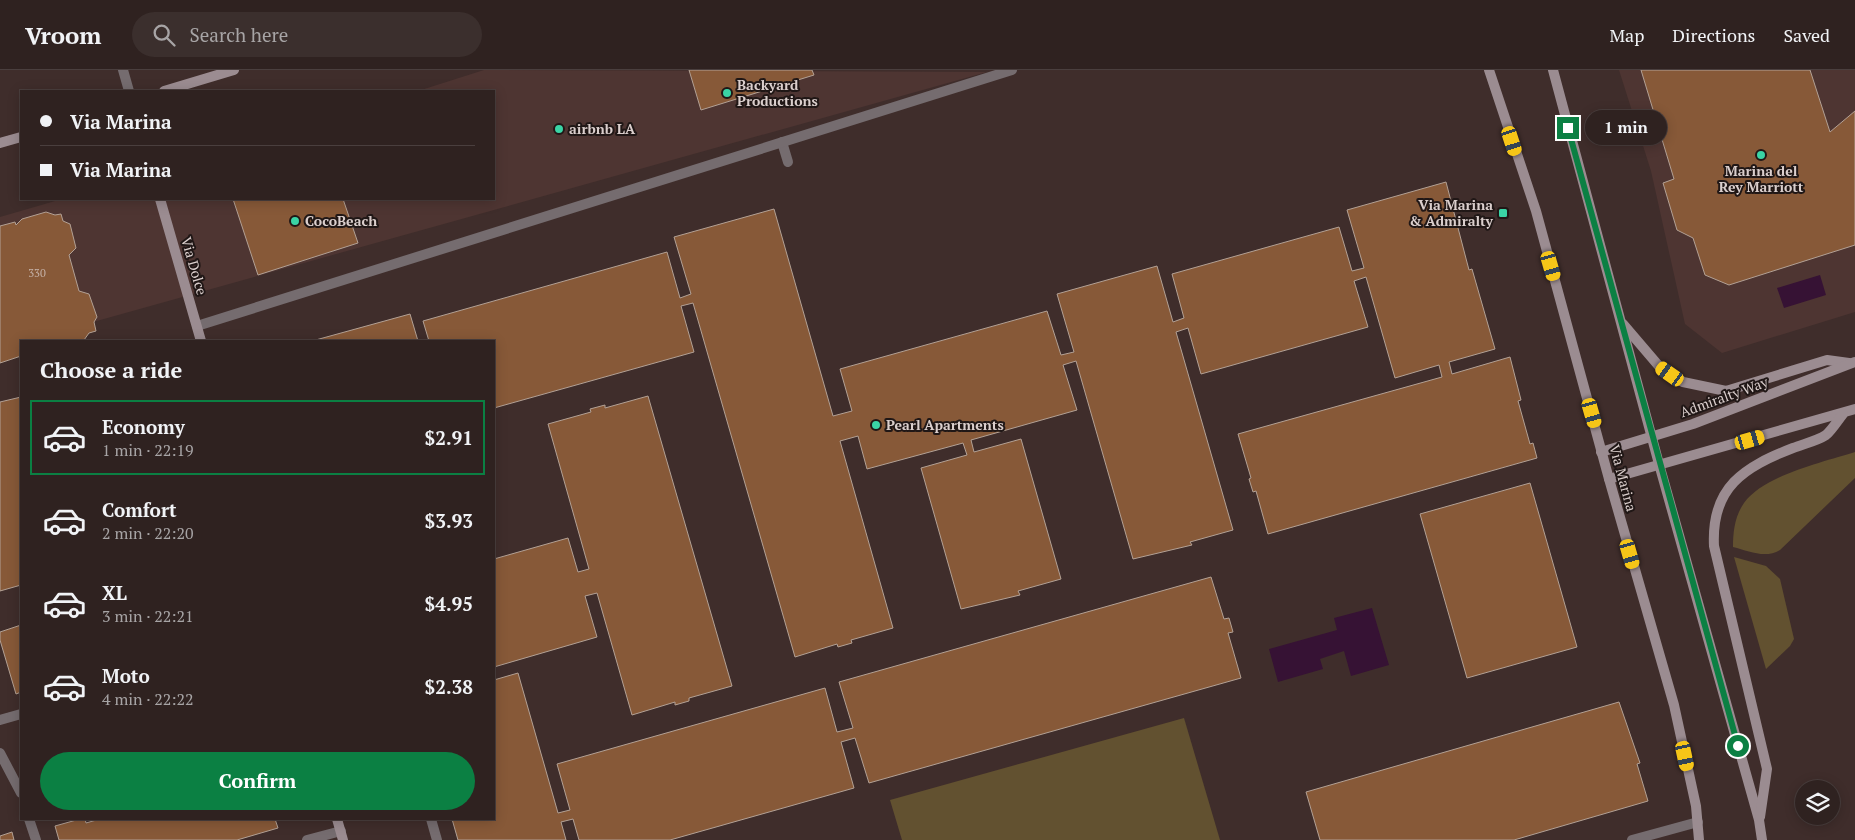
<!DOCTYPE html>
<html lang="en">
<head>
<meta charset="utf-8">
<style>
	body { margin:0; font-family:"PT Serif",serif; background:#3b2f2d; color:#f1f3f6; height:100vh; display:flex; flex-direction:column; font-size:19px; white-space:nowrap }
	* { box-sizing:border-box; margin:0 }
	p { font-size:16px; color:#a7a4a5 }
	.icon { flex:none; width:28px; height:28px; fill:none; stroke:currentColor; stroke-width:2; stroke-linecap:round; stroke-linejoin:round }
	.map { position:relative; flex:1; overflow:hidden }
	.drawer { position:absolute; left:20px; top:270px; width:475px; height:480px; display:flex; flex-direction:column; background:#2f2220; border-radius:0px; box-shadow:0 2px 12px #0003,0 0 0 1px #4a3f3e }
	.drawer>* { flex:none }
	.banner { position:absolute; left:20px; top:20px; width:475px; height:110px; border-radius:0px; box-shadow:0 2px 12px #0003,0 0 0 1px #4a3f3e; display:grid; align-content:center; height:110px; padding:0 20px; background:#2f2220 }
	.fabs { position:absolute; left:1795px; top:710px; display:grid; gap:10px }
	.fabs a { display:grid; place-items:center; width:45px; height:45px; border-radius:50%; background:#2f2220; box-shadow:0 2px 12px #0003,0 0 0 1px #4a3f3e; font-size:25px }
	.end { position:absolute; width:22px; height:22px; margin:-11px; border:6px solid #0b8043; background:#fff; box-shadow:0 0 0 2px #fff }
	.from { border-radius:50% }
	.bubble { position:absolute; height:35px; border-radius:18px; background:#2f2220; box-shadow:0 2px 12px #0003,0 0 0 1px #4a3f3e; font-size:16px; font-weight:700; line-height:35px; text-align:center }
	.car { position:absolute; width:15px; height:30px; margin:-15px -8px; border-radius:6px; box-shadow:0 0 4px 1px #0007; background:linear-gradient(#f5c518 24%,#345 0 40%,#f5c518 0 76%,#345 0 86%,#f5c518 0) }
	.banner b { display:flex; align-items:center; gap:18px; height:48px; font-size:19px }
	.banner b+b { border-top:1px solid #4a3f3e }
	.banner i { width:12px; height:12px; background:#f1f3f6 }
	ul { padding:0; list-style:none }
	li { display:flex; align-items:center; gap:15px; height:75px; margin:0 10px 8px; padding:0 10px; border:2px solid transparent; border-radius:0px }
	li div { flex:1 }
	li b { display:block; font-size:19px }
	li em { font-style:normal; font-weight:700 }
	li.selected { border-color:#0b8043 }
	li>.icon { width:45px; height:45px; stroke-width:1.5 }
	h2 { padding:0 20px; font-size:22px; line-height:60px }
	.primary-button { display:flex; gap:10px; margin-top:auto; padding:10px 20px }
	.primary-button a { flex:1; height:58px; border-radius:30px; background:#0b8043; color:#fff; font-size:20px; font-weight:700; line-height:58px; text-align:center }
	header { display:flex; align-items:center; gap:30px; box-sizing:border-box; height:70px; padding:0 25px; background:#2f2220; border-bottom:1px solid #4a3f3e }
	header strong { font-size:24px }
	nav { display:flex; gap:28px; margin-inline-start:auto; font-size:18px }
	.search { width:350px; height:45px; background:#3b2f2d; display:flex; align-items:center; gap:12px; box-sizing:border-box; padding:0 18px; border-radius:28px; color:#a7a4a5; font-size:19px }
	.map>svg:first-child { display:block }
	.built { fill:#4e3532 }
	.green { fill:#625130 }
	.water { fill:#361234 }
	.building { fill:#875938; stroke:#b3a195 }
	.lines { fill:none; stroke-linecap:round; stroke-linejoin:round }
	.lane { stroke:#756c6f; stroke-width:10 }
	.street { stroke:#756c6f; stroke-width:10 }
	.secondary { stroke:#9b8c91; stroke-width:10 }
	.route { stroke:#0b8043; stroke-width:6 }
	.poi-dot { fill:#3ad4a5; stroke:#201716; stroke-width:2 }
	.labels { text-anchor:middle; stroke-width:4; stroke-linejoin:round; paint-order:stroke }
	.number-label { font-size:11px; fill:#c6b2a8 }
	.poi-label { font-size:14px; font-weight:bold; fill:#dbcfcd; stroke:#201716; text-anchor:start }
	.street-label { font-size:14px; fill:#dbcfcd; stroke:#201716 }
</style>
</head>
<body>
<header>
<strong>Vroom</strong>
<div class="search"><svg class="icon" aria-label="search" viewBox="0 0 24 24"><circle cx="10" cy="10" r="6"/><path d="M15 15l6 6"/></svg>Search here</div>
<nav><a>Map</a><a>Directions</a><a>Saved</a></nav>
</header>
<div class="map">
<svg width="1855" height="770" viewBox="0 0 1855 770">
	<rect width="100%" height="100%" fill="#3f2d2b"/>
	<g class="built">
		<path d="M 484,0 L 987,2 L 0,278 L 0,147 L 62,129 L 494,129 L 494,21 L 418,21 Z"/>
		<path d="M 1619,0 L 1855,0 L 1855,242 L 1722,283 L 1685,254 L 1651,101 Z"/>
	</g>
	<g class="green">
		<path d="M 1855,382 L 1855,408 L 1780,480 C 1765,489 1749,481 1733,477 C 1733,461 1735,446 1744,433 C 1764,405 1824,392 1855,382 Z"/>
		<path d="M 1734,487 L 1766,496 L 1780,509 L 1794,569 L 1790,576 L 1766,599 Z"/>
		<path d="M 1184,648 L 1220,770 L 902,770 L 890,730 Z"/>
	</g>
	<g class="water">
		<path d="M 1820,205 L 1826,225 L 1784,238 L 1777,218 Z"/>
		<path d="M 1372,538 L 1389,595 L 1351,606 L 1344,581 L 1320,589 L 1323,599 L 1278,612 L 1269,579 L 1337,560 L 1334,548 Z"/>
	</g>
	<g class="building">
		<path d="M 689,0 L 812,0 L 814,5 L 701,40 Z"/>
		<path d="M 1641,0 L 1810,0 L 1830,62 L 1855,41 L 1855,175 L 1729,215 L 1705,205 L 1693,168 L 1677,160 L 1663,113 L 1674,109 Z"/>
		<path d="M 1446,112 L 1469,200 L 1472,199 L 1495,279 L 1449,292 L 1452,304 L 1510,287 L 1521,330 L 1518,331 L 1530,374 L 1533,373 L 1537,388 L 1268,464 L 1256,421 L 1253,422 L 1249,409 L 1251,408 L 1238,364 L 1442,307 L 1439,295 L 1395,308 L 1366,207 L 1354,211 L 1368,257 L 1201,304 L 1188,258 L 1176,262 L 1233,460 L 1190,472 L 1192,475 L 1133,489 L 1076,291 L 1063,295 L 1077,340 L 971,370 L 974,382 L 1021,369 L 1061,509 L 1018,521 L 1020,525 L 961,539 L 921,398 L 967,385 L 963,373 L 867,399 L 858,366 L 840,371 L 893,558 L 851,570 L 852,573 L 838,577 L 837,574 L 795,587 L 693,233 L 681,236 L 694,282 L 494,338 L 494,271 L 429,271 L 423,251 L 667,182 L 680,228 L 691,224 L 674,167 L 774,139 L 833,346 L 852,341 L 840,299 L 1047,241 L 1061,285 L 1074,282 L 1057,224 L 1157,196 L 1173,252 L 1184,248 L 1172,204 L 1339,157 L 1352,201 L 1364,198 L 1347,140 Z"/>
		<path d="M 233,129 L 343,129 L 358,173 L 258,205 Z"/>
		<path d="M 46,142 L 55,145 L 61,144 L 63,151 L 70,154 L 76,178 L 69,185 L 79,221 L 89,224 L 97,247 L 94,252 L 96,261 L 89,263 L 84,270 L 80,271 L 21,271 L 21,286 L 0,293 L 0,156 L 15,152 L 16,155 L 22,149 Z"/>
		<path d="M 410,244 L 418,271 L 312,271 Z"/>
		<path d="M 648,326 L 732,616 L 689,628 L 689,631 L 675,635 L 675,632 L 632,645 L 597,523 L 585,526 L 597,567 L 494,597 L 494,489 L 568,468 L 578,502 L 589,499 L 548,354 L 591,342 L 590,339 L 605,335 L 605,338 Z"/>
		<path d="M 21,327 L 21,515 L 0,521 L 0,332 Z"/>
		<path d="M 1530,413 L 1577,577 L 1467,608 L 1420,444 Z"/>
		<path d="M 1211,507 L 1224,549 L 1229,548 L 1233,562 L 1228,563 L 1241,608 L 869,713 L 855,668 L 841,672 L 854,718 L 670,770 L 579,770 L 573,749 L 561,752 L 566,770 L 458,770 L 452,749 L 494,749 L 494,610 L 518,603 L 558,743 L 570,740 L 557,694 L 825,618 L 837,662 L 853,658 L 839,612 Z"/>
		<path d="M 21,555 L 21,622 L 16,624 L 0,570 L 0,562 Z"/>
		<path d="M 1619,632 L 1640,693 L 1637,694 L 1648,731 L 1514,770 L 1320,770 L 1306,722 Z"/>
		<path d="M 80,749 L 85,749 L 86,753 L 100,749 L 275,749 L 278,758 L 237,770 L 59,770 L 55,756 Z"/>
		<path d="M 12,762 L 14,770 L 0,770 L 0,766 Z"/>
	</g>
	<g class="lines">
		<g class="lane">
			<path d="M 782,72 L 788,92"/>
			<path d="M 197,256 L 1012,0"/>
			<path d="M 0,650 L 21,644"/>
			<path d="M 0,683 L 21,723"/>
			<path d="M 29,749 L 36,770"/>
			<path d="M 431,749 L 437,770"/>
			<path d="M 307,770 L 341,761"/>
			<path d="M 1632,770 L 1698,752"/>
		</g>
		<path class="street" d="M 123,0 L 129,21"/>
		<g class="secondary">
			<path d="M 1489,0 L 1536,141 L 1609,409 L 1674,635 L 1696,736 L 1699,770"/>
			<path d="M 1553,0 L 1659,394 L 1759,750 L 1762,770"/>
			<path d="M 164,21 L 234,0"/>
			<path d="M 0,73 L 21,67"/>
			<path d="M 160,129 L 201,271"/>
			<path d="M 1623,254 L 1658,295 L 1683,312 L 1726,321 L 1827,290 L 1849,293"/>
			<path d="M 1601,382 L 1693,354 L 1855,292"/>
			<path d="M 1609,409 L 1855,339"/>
			<path d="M 1760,747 L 1767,699 L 1714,476 C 1711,417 1744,397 1793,378 C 1803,374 1817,371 1826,365 C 1832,360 1838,350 1843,344"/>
			<path d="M 337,749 L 343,770"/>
		</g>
	</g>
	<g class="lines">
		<path class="route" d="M 1568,58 L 1738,676"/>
	</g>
	<g class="poi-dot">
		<circle cx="727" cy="23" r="5"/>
		<circle cx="559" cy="59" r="5"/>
		<circle cx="1761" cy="85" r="5"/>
		<rect x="1498" y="138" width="10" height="10" rx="2.5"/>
		<circle cx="295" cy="151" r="5"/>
		<circle cx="876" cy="355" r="5"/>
	</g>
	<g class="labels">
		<g class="number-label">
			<text x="37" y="207">330</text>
		</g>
		<g class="poi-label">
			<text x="737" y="20">Backyard<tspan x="737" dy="16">Productions</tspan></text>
			<text x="569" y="64">airbnb LA</text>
			<text x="1761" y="106" text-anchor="middle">Marina del<tspan x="1761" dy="16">Rey Marriott</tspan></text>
			<text x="1493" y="140" text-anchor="end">Via Marina<tspan x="1493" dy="16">&amp; Admiralty</tspan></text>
			<text x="305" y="156">CocoBeach</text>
			<text x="886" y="360">Pearl Apartments</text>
		</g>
		<g class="street-label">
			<text transform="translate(194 196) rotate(74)" y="5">Via Dolce</text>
			<text transform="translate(1724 327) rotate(-20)" y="5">Admiralty Way</text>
			<text transform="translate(1623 408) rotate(75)" y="5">Via Marina</text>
		</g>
	</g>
</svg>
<div class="fabs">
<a><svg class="icon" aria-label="layers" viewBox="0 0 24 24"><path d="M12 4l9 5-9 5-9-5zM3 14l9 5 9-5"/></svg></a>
</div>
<i class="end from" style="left:1738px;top:676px"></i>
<i class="end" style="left:1568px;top:58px"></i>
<div class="bubble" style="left:1585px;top:40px;width:82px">1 min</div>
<i class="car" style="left:1512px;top:71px;rotate:162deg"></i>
<i class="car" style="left:1551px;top:196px;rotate:164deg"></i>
<i class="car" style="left:1670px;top:304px;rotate:305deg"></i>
<i class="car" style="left:1592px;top:343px;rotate:164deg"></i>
<i class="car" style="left:1750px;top:370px;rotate:74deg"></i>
<i class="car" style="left:1630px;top:484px;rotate:164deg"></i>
<i class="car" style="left:1685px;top:686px;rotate:168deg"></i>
<div class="banner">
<b><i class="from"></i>Via Marina</b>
<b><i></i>Via Marina</b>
</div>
<section class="drawer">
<h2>Choose a ride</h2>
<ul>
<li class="selected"><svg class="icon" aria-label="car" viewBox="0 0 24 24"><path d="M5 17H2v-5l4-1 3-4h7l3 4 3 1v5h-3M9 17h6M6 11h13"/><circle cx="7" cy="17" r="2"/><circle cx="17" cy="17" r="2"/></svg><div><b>Economy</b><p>1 min · 22:19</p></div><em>$2.91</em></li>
<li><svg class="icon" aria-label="car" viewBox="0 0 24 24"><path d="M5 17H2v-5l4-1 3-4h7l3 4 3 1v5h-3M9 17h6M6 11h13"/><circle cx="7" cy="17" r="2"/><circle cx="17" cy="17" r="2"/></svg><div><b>Comfort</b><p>2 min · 22:20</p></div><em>$3.93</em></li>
<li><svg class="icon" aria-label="car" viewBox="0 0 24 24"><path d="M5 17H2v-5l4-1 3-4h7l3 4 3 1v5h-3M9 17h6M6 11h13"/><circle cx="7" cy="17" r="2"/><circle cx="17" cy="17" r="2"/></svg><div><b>XL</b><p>3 min · 22:21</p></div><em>$4.95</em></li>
<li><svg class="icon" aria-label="car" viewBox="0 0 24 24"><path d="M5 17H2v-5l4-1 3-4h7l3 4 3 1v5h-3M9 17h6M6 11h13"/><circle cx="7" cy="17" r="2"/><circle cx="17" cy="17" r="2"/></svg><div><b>Moto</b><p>4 min · 22:22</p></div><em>$2.38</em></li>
</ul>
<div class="primary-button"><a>Confirm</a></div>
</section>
</div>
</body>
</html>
